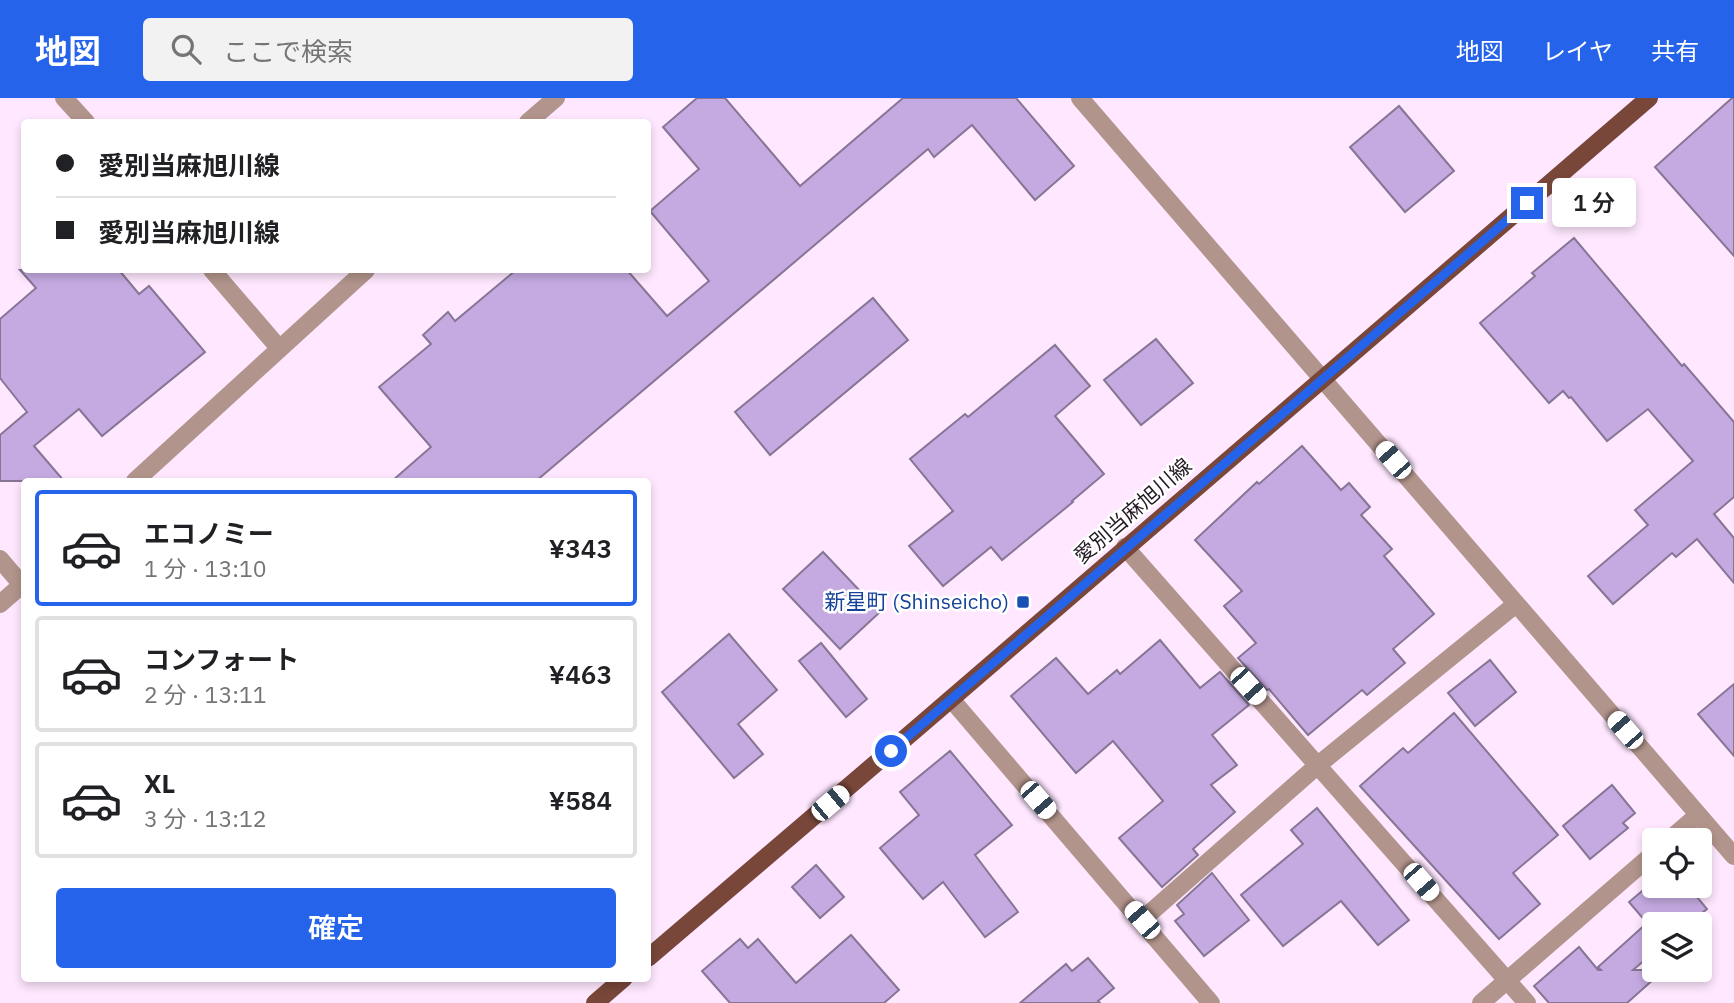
<!DOCTYPE html>
<html lang="ja">
<head>
<meta charset="utf-8">
<style>
	body { margin:0; font-family:"IBM Plex Sans","Noto Sans JP",sans-serif; background:#f2f2f2; color:#202124; height:100vh; display:flex; flex-direction:column; font-size:26px; white-space:nowrap }
	* { box-sizing:border-box; margin:0 }
	p { font-size:23px; color:#757577 }
	.icon { flex:none; width:38px; height:38px; fill:none; stroke:currentColor; stroke-width:2; stroke-linecap:round; stroke-linejoin:round }
	.map { position:relative; flex:1; overflow:hidden }
	.side { position:absolute; left:21px; top:380px; width:630px; height:504px; display:flex; flex-direction:column; background:#fff; border-radius:7px; box-shadow:0 4px 10px #0003 }
	.side>* { flex:none }
	.hud { position:absolute; left:21px; top:21px; width:630px; height:154px; border-radius:7px; box-shadow:0 4px 10px #0003; display:grid; align-content:center; height:154px; padding:0 35px; background:#fff }
	.fabs { position:absolute; left:1642px; top:730px; display:grid; gap:14px }
	.fabs a { display:grid; place-items:center; width:70px; height:70px; border-radius:7px; background:#fff; box-shadow:0 4px 10px #0003; font-size:35px }
	.end { position:absolute; width:32px; height:32px; margin:-16px; border:9px solid #2563eb; background:#fff; box-shadow:0 0 0 4px #fff }
	.from { border-radius:50% }
	.bubble { position:absolute; height:49px; border-radius:7px; background:#fff; box-shadow:0 4px 10px #0003; font-size:23px; font-weight:600; line-height:49px; text-align:center }
	.car { position:absolute; width:21px; height:42px; margin:-21px -10px; border-radius:9px; box-shadow:0 0 5px 2px #0007; background:linear-gradient(#fff 24%,#345 0 40%,#fff 0 76%,#345 0 86%,#fff 0) }
	.hud b { display:flex; align-items:center; gap:24px; height:66px; font-size:26px }
	.hud b+b { border-top:2px solid #e0e0e0 }
	.hud i { width:18px; height:18px; background:#202124 }
	ul { padding:12px 0 0; list-style:none }
	li { display:flex; align-items:center; gap:21px; height:116px; margin:0 14px 10px; padding:0 21px; border:4px solid #e0e0e0; border-radius:7px }
	li div { flex:1 }
	li b { display:block; font-size:26px }
	li em { font-style:normal; font-weight:600 }
	li.on { border-color:#2563eb }
	li>.icon { width:63px; height:63px; stroke-width:1.5 }
	.cta { display:flex; gap:14px; margin-top:auto; padding:14px 35px }
	.cta a { flex:1; height:80px; border-radius:7px; background:#2563eb; color:#fff; font-size:28px; font-weight:600; line-height:80px; text-align:center }
	header { display:flex; align-items:center; gap:42px; box-sizing:border-box; height:98px; padding:0 35px; background:#2563eb; color:#fff }
	header strong { font-size:33px }
	nav { display:flex; gap:38px; margin-inline-start:auto; font-size:24px }
	.search { width:490px; height:63px; background:#f2f2f2; display:flex; align-items:center; gap:18px; box-sizing:border-box; padding:0 24px; border-radius:7px; color:#757577; font-size:26px }
	.map>svg:first-child { display:block }
	.building { fill:#c5aae1; stroke:#857695; stroke-width:2 }
	.lines { fill:none; stroke-linecap:round; stroke-linejoin:round }
	.minor { stroke:#b1948b; stroke-width:18 }
	.primary { stroke:#78473a; stroke-width:18 }
	.route { stroke:#2563eb; stroke-width:9 }
	.transit-dot { fill:#1a4fb4; stroke:#fff; stroke-width:2.5 }
	.labels { text-anchor:middle; stroke-width:5; stroke-linejoin:round; paint-order:stroke }
	.street-label { font-size:21px; fill:#241a24; stroke:#fff }
	.transit-label { font-size:21px; fill:#164399; stroke:#fff; text-anchor:end }
</style>
</head>
<body>
<header>
<strong>地図</strong>
<div class="search"><svg class="icon" aria-label="search" viewBox="0 0 24 24"><circle cx="10" cy="10" r="6"/><path d="M15 15l6 6"/></svg>ここで検索</div>
<nav><a>地図</a><a>レイヤ</a><a>共有</a></nav>
</header>
<div class="map">
<svg width="1734" height="905" viewBox="0 0 1734 905">
	<rect width="100%" height="100%" fill="#ffe8ff"/>
	<g class="building">
		<path d="M 697,0 L 725,0 L 800,88 L 903,0 L 1016,0 L 1074,68 L 1035,102 L 972,27 L 934,59 L 928,51 L 536,383 L 392,383 L 431,349 L 379,289 L 431,246 L 423,237 L 448,214 L 455,223 L 516,172 L 627,172 L 667,218 L 709,183 L 650,113 L 699,71 L 663,29 Z"/>
		<path d="M 1732,0 L 1734,0 L 1734,158 L 1655,69 Z"/>
		<path d="M 1399,8 L 1454,73 L 1405,114 L 1350,49 Z"/>
		<path d="M 1574,140 L 1682,268 L 1684,266 L 1734,324 L 1734,399 L 1714,416 L 1734,440 L 1734,485 L 1697,441 L 1676,459 L 1672,455 L 1613,506 L 1588,478 L 1648,427 L 1635,412 L 1693,363 L 1648,311 L 1607,343 L 1571,299 L 1569,300 L 1563,293 L 1549,305 L 1480,225 L 1535,178 L 1532,175 Z"/>
		<path d="M 20,172 L 119,172 L 139,196 L 149,188 L 205,254 L 102,338 L 79,311 L 34,348 L 64,383 L 0,383 L 0,337 L 27,314 L 0,280 L 0,221 L 36,190 Z"/>
		<path d="M 873,200 L 908,242 L 770,357 L 735,314 Z"/>
		<path d="M 1156,241 L 1193,285 L 1141,327 L 1104,282 Z"/>
		<path d="M 1055,247 L 1090,288 L 1055,318 L 1104,376 L 1072,403 L 1073,404 L 1002,462 L 991,449 L 943,488 L 909,448 L 953,413 L 910,361 L 965,316 L 968,319 Z"/>
		<path d="M 1302,348 L 1341,392 L 1349,385 L 1370,409 L 1361,417 L 1392,451 L 1384,458 L 1434,516 L 1393,551 L 1405,565 L 1367,597 L 1362,592 L 1308,637 L 1269,591 L 1267,592 L 1238,560 L 1256,545 L 1224,508 L 1242,493 L 1195,442 L 1257,384 L 1259,386 Z"/>
		<path d="M 823,454 L 880,514 L 840,551 L 783,491 Z"/>
		<path d="M 729,536 L 777,592 L 738,626 L 763,656 L 734,680 L 662,594 Z"/>
		<path d="M 1160,542 L 1200,590 L 1220,574 L 1249,607 L 1212,637 L 1237,667 L 1211,687 L 1235,714 L 1193,751 L 1198,757 L 1162,789 L 1119,740 L 1163,703 L 1113,643 L 1076,675 L 1011,598 L 1056,560 L 1088,596 L 1117,572 L 1120,576 Z"/>
		<path d="M 821,545 L 867,601 L 846,619 L 799,563 Z"/>
		<path d="M 1490,562 L 1516,594 L 1475,628 L 1448,595 Z"/>
		<path d="M 1734,586 L 1734,658 L 1698,616 Z"/>
		<path d="M 1454,615 L 1558,737 L 1513,775 L 1540,806 L 1499,841 L 1360,688 L 1403,650 L 1408,655 Z"/>
		<path d="M 950,653 L 1012,727 L 975,757 L 1018,814 L 985,839 L 943,784 L 923,801 L 880,750 L 919,717 L 900,694 Z"/>
		<path d="M 1612,687 L 1635,715 L 1623,725 L 1628,730 L 1590,761 L 1563,728 Z"/>
		<path d="M 1317,710 L 1409,822 L 1378,847 L 1341,803 L 1283,848 L 1241,797 L 1303,746 L 1291,732 Z"/>
		<path d="M 816,767 L 844,799 L 820,820 L 792,789 Z"/>
		<path d="M 1212,775 L 1249,822 L 1204,858 L 1175,823 L 1184,816 L 1177,807 Z"/>
		<path d="M 1654,783 L 1654,788 L 1696,788 L 1692,793 L 1707,811 L 1688,826 L 1654,826 L 1654,854 L 1633,872 L 1664,872 L 1627,905 L 1549,905 L 1534,888 L 1579,849 L 1598,872 L 1601,872 L 1598,869 L 1647,825 L 1629,804 Z"/>
		<path d="M 851,837 L 899,892 L 884,905 L 730,905 L 702,873 L 740,841 L 748,850 L 758,841 L 796,885 Z"/>
		<path d="M 1088,860 L 1114,890 L 1098,903 L 1100,905 L 1020,905 L 1066,866 L 1072,873 Z"/>
	</g>
	<g class="lines">
		<g class="minor">
			<path d="M 64,0 L 86,24"/>
			<path d="M 1080,0 L 1734,758"/>
			<path d="M 528,24 L 556,0"/>
			<path d="M 212,172 L 279,250"/>
			<path d="M 135,383 L 366,172"/>
			<path d="M 1125,449 L 1527,905"/>
			<path d="M 0,461 L 22,487"/>
			<path d="M 0,506 L 24,485"/>
			<path d="M 951,601 L 1211,905"/>
			<path d="M 1669,742 L 1698,717"/>
			<path d="M 1142,822 L 1318,667 L 1516,506"/>
			<path d="M 1481,905 L 1654,755"/>
		</g>
		<g class="primary">
			<path d="M 648,860 C 983,575 1315,287 1649,0"/>
			<path d="M 595,905 L 624,880"/>
		</g>
	</g>
	<g class="lines">
		<path class="route" d="M 891,653 L 1527,105"/>
	</g>
	<rect class="transit-dot" x="1016" y="497" width="14" height="14" rx="3.5"/>
	<g class="labels">
		<g class="street-label">
			<text transform="translate(1133 413) rotate(-41)" y="7">愛別当麻旭川線</text>
		</g>
		<g class="transit-label">
			<text x="1009" y="511">新星町 (Shinseicho)</text>
		</g>
	</g>
</svg>
<div class="fabs">
<a><svg class="icon" aria-label="locate" viewBox="0 0 24 24"><circle cx="12" cy="12" r="6"/><path d="M12 2v4M12 18v4M2 12h4M18 12h4"/></svg></a>
<a><svg class="icon" aria-label="layers" viewBox="0 0 24 24"><path d="M12 4l9 5-9 5-9-5zM3 14l9 5 9-5"/></svg></a>
</div>
<i class="end from" style="left:891px;top:653px"></i>
<i class="end" style="left:1527px;top:105px"></i>
<div class="bubble" style="left:1552px;top:80px;width:84px">1 分</div>
<i class="car" style="left:1393px;top:362px;rotate:319deg"></i>
<i class="car" style="left:1248px;top:588px;rotate:138deg"></i>
<i class="car" style="left:1625px;top:632px;rotate:319deg"></i>
<i class="car" style="left:1038px;top:702px;rotate:139deg"></i>
<i class="car" style="left:830px;top:705px;rotate:50deg"></i>
<i class="car" style="left:1421px;top:784px;rotate:139deg"></i>
<i class="car" style="left:1142px;top:822px;rotate:319deg"></i>
<div class="hud">
<b><i class="from"></i>愛別当麻旭川線</b>
<b><i></i>愛別当麻旭川線</b>
</div>
<section class="side">
<ul>
<li class="on"><svg class="icon" aria-label="car" viewBox="0 0 24 24"><path d="M5 17H2v-5l4-1 3-4h7l3 4 3 1v5h-3M9 17h6M6 11h13"/><circle cx="7" cy="17" r="2"/><circle cx="17" cy="17" r="2"/></svg><div><b>エコノミー</b><p>1 分 · 13:10</p></div><em>¥343</em></li>
<li><svg class="icon" aria-label="car" viewBox="0 0 24 24"><path d="M5 17H2v-5l4-1 3-4h7l3 4 3 1v5h-3M9 17h6M6 11h13"/><circle cx="7" cy="17" r="2"/><circle cx="17" cy="17" r="2"/></svg><div><b>コンフォート</b><p>2 分 · 13:11</p></div><em>¥463</em></li>
<li><svg class="icon" aria-label="car" viewBox="0 0 24 24"><path d="M5 17H2v-5l4-1 3-4h7l3 4 3 1v5h-3M9 17h6M6 11h13"/><circle cx="7" cy="17" r="2"/><circle cx="17" cy="17" r="2"/></svg><div><b>XL</b><p>3 分 · 13:12</p></div><em>¥584</em></li>
</ul>
<div class="cta"><a>確定</a></div>
</section>
</div>
</body>
</html>
